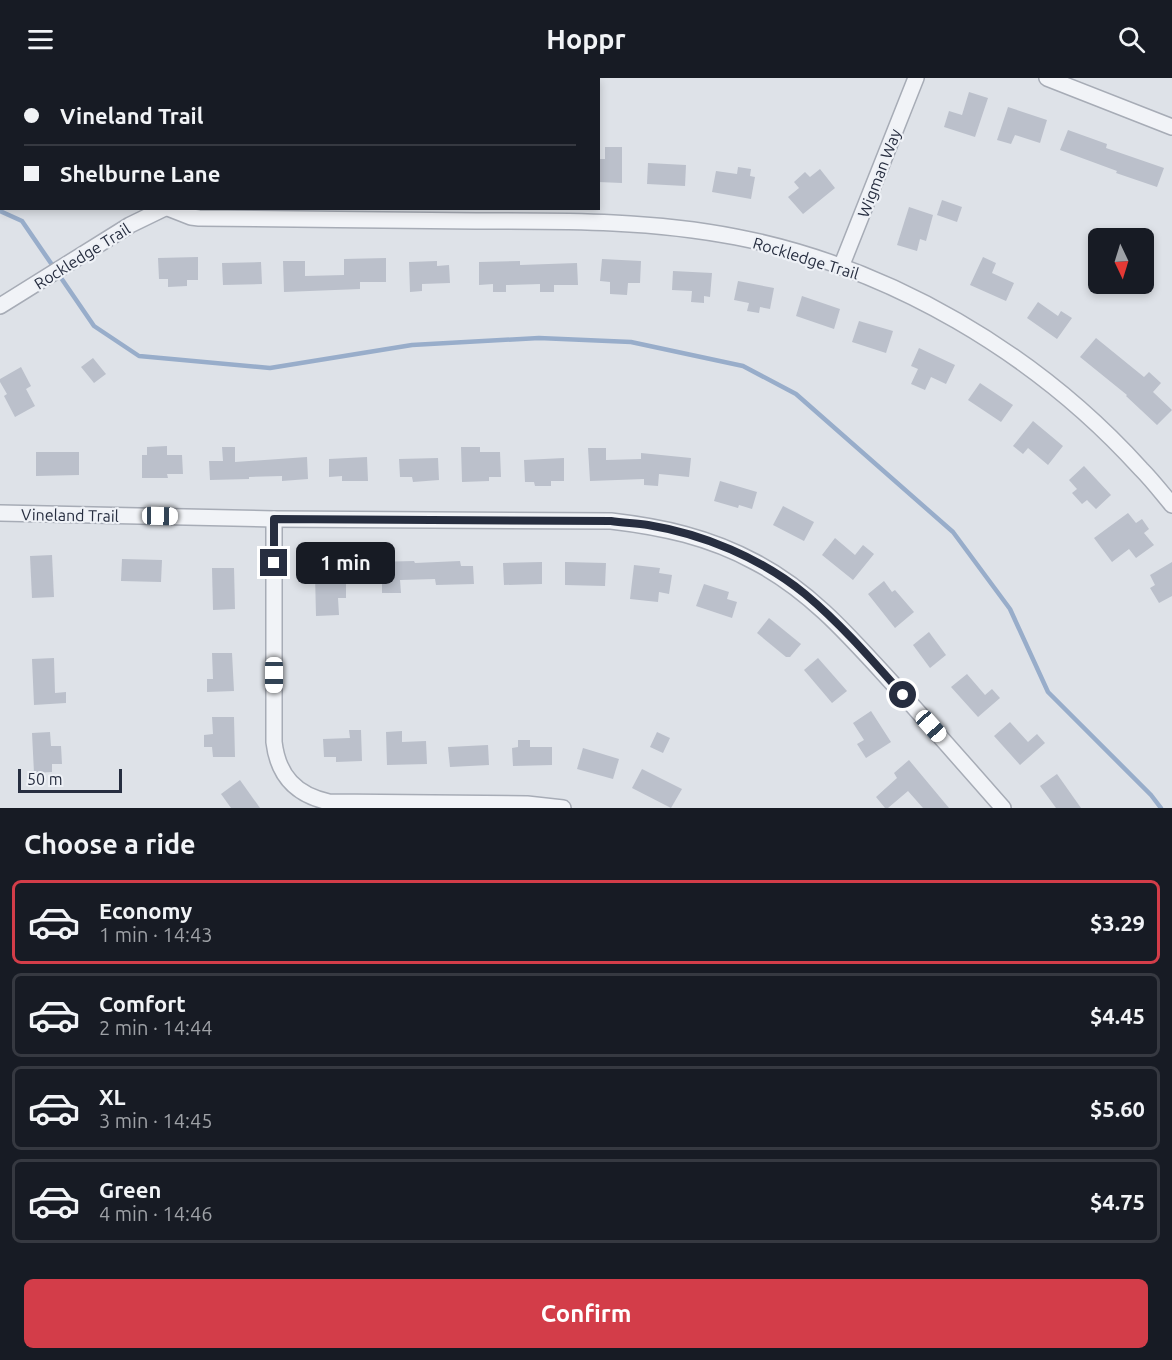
<!DOCTYPE html>
<html lang="en">
<head>
<meta charset="utf-8">
<style>
	body { margin:0; font-family:Ubuntu,sans-serif; background:#242831; color:#f1f3f6; height:100vh; display:flex; flex-direction:column; font-size:22px; white-space:nowrap }
	* { box-sizing:border-box; margin:0 }
	p { font-size:20px; color:#9ea1a6 }
	.icon { flex:none; width:33px; height:33px; fill:none; stroke:currentColor; stroke-width:2; stroke-linecap:round; stroke-linejoin:round }
	.map { position:relative; height:730px; overflow:hidden }
	.sheet { display:flex; flex-direction:column; background:#171b24; flex:1 }
	.sheet>* { flex:none }
	.guide { position:absolute; left:0px; top:0px; width:600px; height:132px; box-shadow:0 3px 9px #0003; display:grid; align-content:center; height:132px; padding:0 24px; background:#171b24 }
	.needle { width:39px; rotate:176deg }
	.buttons { position:absolute; left:1088px; top:150px; display:grid; gap:12px }
	.buttons a { display:grid; place-items:center; width:66px; height:66px; border-radius:9px; background:#171b24; box-shadow:0 3px 9px #0003; font-size:30px }
	.scale { position:absolute; left:18px; bottom:15px; width:104px; box-sizing:border-box; padding-left:6px; border:3px solid #272e40; border-top:0; font-size:16px; line-height:21px; white-space:nowrap; color:#272e40; -webkit-text-stroke:4px #eef1f6; paint-order:stroke }
	.end { position:absolute; width:27px; height:27px; margin:-14px; border:8px solid #272e40; background:#fff; box-shadow:0 0 0 3px #fff }
	.from { border-radius:50% }
	.bubble { position:absolute; height:42px; border-radius:9px; background:#171b24; box-shadow:0 3px 9px #0003; font-size:20px; font-weight:700; line-height:42px; text-align:center }
	.car { position:absolute; width:18px; height:36px; margin:-18px -9px; border-radius:8px; box-shadow:0 0 4px 2px #0007; background:linear-gradient(#fff 24%,#345 0 40%,#fff 0 76%,#345 0 86%,#fff 0) }
	.guide b { display:flex; align-items:center; gap:21px; height:57px; font-size:22px }
	.guide b+b { border-top:2px solid #363941 }
	.guide i { width:15px; height:15px; background:#f1f3f6 }
	ul { padding:0; list-style:none }
	li { display:flex; align-items:center; gap:18px; height:84px; margin:0 12px 9px; padding:0 12px; border:3px solid #363941; border-radius:9px }
	li div { flex:1 }
	li b { display:block; font-size:22px }
	li em { font-style:normal; font-weight:700 }
	li.active { border-color:#d33d49 }
	li>.icon { width:54px; height:54px; stroke-width:1.5 }
	h2 { padding:0 24px; font-size:27px; line-height:72px }
	.button { display:flex; gap:12px; margin-top:auto; padding:12px 24px }
	.button a { flex:1; height:69px; border-radius:9px; background:#d33d49; color:#fff; font-size:24px; font-weight:700; line-height:69px; text-align:center }
	header { display:flex; justify-content:space-between; align-items:center; height:78px; padding:0 24px; background:#171b24; font-size:27px; font-weight:700 }
	.map>svg:first-child { display:block }
	.lines { fill:none; stroke-linecap:round; stroke-linejoin:round }
	.stream { stroke:#98adca; stroke-width:4.5 }
	.building { fill:#bbc0cb }
	.street-casing { stroke:#a7acb6; stroke-width:18 }
	.street { stroke:#f1f3f7; stroke-width:15 }
	.route { stroke:#272e40; stroke-width:8 }
	.labels { text-anchor:middle; stroke-width:4.5; stroke-linejoin:round; paint-order:stroke }
	.street-label { font-size:16px; fill:#272e40; stroke:#eef1f6 }
</style>
</head>
<body>
<header><svg class="icon" aria-label="menu" viewBox="0 0 24 24"><path d="M4 6h16M4 12h16M4 18h16"/></svg>Hoppr<svg class="icon" aria-label="search" viewBox="0 0 24 24"><circle cx="10" cy="10" r="6"/><path d="M15 15l6 6"/></svg></header>
<div class="map">
<svg width="1172" height="730" viewBox="0 0 1172 730">
	<rect width="100%" height="100%" fill="#dee2e8"/>
	<g class="lines">
		<path class="stream" d="M 0,133 L 22,143 L 94,248 L 139,278 L 270,290 L 412,267 L 539,260 L 631,264 L 743,288 L 796,316 L 953,454 L 1010,531 L 1048,614 L 1151,717 L 1161,730"/>
	</g>
	<g class="building">
		<path d="M 969,14 L 988,20 L 975,59 L 944,49 L 949,33 L 962,37 Z"/>
		<path d="M 1008,29 L 1047,42 L 1040,65 L 1015,57 L 1011,66 L 997,62 Z"/>
		<path d="M 1068,52 L 1107,66 L 1106,70 L 1164,90 L 1157,109 L 1116,95 L 1117,93 L 1060,72 Z"/>
		<path d="M 605,69 L 622,69 L 622,105 L 598,104 L 598,81 L 605,81 Z"/>
		<path d="M 648,85 L 686,87 L 685,108 L 647,106 Z"/>
		<path d="M 738,89 L 751,91 L 750,98 L 755,99 L 751,121 L 712,114 L 716,93 L 737,96 Z"/>
		<path d="M 820,91 L 835,110 L 803,136 L 788,119 L 799,110 L 794,104 L 805,94 L 810,99 Z"/>
		<path d="M 942,122 L 962,129 L 957,144 L 937,137 Z"/>
		<path d="M 909,129 L 933,137 L 926,163 L 920,161 L 917,173 L 897,167 Z"/>
		<path d="M 198,179 L 198,202 L 187,202 L 187,208 L 168,209 L 168,201 L 159,201 L 158,180 Z"/>
		<path d="M 983,179 L 996,185 L 992,195 L 1014,205 L 1006,223 L 970,207 Z"/>
		<path d="M 386,180 L 386,204 L 360,204 L 360,211 L 284,214 L 283,183 L 305,183 L 305,198 L 344,197 L 344,181 Z"/>
		<path d="M 602,181 L 641,183 L 640,205 L 628,205 L 627,217 L 610,216 L 610,204 L 600,203 Z"/>
		<path d="M 437,183 L 437,188 L 449,187 L 450,205 L 422,206 L 422,213 L 410,214 L 409,184 Z"/>
		<path d="M 520,183 L 520,187 L 577,185 L 578,207 L 554,207 L 554,214 L 540,214 L 540,206 L 506,207 L 506,214 L 493,214 L 493,206 L 479,207 L 479,184 Z"/>
		<path d="M 261,184 L 262,206 L 223,207 L 222,185 Z"/>
		<path d="M 673,193 L 712,195 L 710,219 L 704,218 L 704,225 L 691,224 L 692,213 L 672,212 Z"/>
		<path d="M 738,203 L 774,210 L 770,231 L 760,229 L 759,235 L 747,233 L 749,225 L 734,222 Z"/>
		<path d="M 802,218 L 840,231 L 834,251 L 796,238 Z"/>
		<path d="M 1038,224 L 1058,238 L 1061,233 L 1072,240 L 1057,261 L 1027,240 Z"/>
		<path d="M 859,243 L 893,253 L 886,275 L 852,264 Z"/>
		<path d="M 1096,260 L 1144,299 L 1149,294 L 1161,305 L 1153,314 L 1172,332 L 1157,347 L 1126,318 L 1127,317 L 1080,279 Z"/>
		<path d="M 919,270 L 955,287 L 946,306 L 931,299 L 925,312 L 911,306 L 918,291 L 911,288 Z"/>
		<path d="M 93,280 L 106,296 L 94,305 L 81,289 Z"/>
		<path d="M 21,289 L 31,308 L 26,311 L 35,328 L 15,339 L 4,318 L 7,316 L 0,304 L 0,301 Z"/>
		<path d="M 980,305 L 1013,327 L 1001,344 L 968,322 Z"/>
		<path d="M 1033,343 L 1063,368 L 1048,387 L 1028,370 L 1023,376 L 1013,368 Z"/>
		<path d="M 167,368 L 167,377 L 182,377 L 183,396 L 167,396 L 168,400 L 142,400 L 142,377 L 147,377 L 147,369 Z"/>
		<path d="M 222,369 L 235,369 L 235,384 L 307,379 L 308,401 L 282,403 L 282,398 L 249,399 L 249,401 L 210,402 L 209,383 L 223,383 Z"/>
		<path d="M 461,369 L 480,369 L 480,374 L 500,374 L 501,399 L 489,399 L 489,403 L 462,404 Z"/>
		<path d="M 588,370 L 606,370 L 606,382 L 641,381 L 641,375 L 691,380 L 689,399 L 659,396 L 658,408 L 644,407 L 644,401 L 590,403 Z"/>
		<path d="M 36,374 L 79,374 L 79,397 L 36,398 Z"/>
		<path d="M 367,379 L 368,403 L 342,403 L 342,398 L 329,399 L 329,381 Z"/>
		<path d="M 438,380 L 439,402 L 413,404 L 412,399 L 400,399 L 399,381 Z"/>
		<path d="M 564,380 L 564,403 L 551,403 L 551,408 L 535,408 L 534,404 L 525,404 L 524,382 Z"/>
		<path d="M 1084,388 L 1111,417 L 1096,431 L 1087,422 L 1082,426 L 1072,415 L 1077,411 L 1069,402 Z"/>
		<path d="M 720,403 L 757,414 L 752,431 L 739,427 L 738,430 L 714,423 Z"/>
		<path d="M 783,428 L 814,444 L 804,463 L 773,447 Z"/>
		<path d="M 1128,435 L 1136,445 L 1142,441 L 1149,451 L 1144,455 L 1154,467 L 1136,480 L 1129,471 L 1112,484 L 1094,460 Z"/>
		<path d="M 835,460 L 855,477 L 863,467 L 874,476 L 853,502 L 822,477 Z"/>
		<path d="M 52,477 L 54,519 L 32,520 L 30,478 Z"/>
		<path d="M 122,481 L 162,482 L 161,504 L 121,503 Z"/>
		<path d="M 320,482 L 338,482 L 339,504 L 346,504 L 346,520 L 338,520 L 339,537 L 316,538 L 315,496 L 321,495 Z"/>
		<path d="M 414,483 L 415,485 L 460,483 L 461,488 L 473,488 L 474,506 L 436,507 L 435,501 L 400,502 L 401,515 L 382,515 L 382,502 L 374,502 L 373,484 Z"/>
		<path d="M 542,484 L 542,506 L 504,507 L 503,485 Z"/>
		<path d="M 565,484 L 606,485 L 605,508 L 565,507 Z"/>
		<path d="M 1172,484 L 1172,518 L 1159,525 L 1150,510 L 1155,507 L 1150,497 Z"/>
		<path d="M 634,487 L 660,490 L 659,495 L 672,497 L 669,516 L 659,514 L 658,524 L 630,521 Z"/>
		<path d="M 212,490 L 234,490 L 235,531 L 213,532 Z"/>
		<path d="M 884,503 L 892,514 L 895,512 L 914,534 L 895,550 L 868,516 Z"/>
		<path d="M 704,506 L 729,514 L 727,521 L 737,524 L 732,540 L 696,528 Z"/>
		<path d="M 769,540 L 801,566 L 790,579 L 786,579 L 757,555 Z"/>
		<path d="M 929,554 L 946,577 L 930,590 L 913,567 Z"/>
		<path d="M 212,575 L 232,575 L 234,613 L 207,614 L 207,601 L 213,601 Z"/>
		<path d="M 54,580 L 55,615 L 66,614 L 66,625 L 34,627 L 32,581 Z"/>
		<path d="M 818,580 L 847,613 L 832,625 L 804,592 Z"/>
		<path d="M 967,596 L 985,617 L 992,611 L 1000,620 L 978,639 L 951,609 Z"/>
		<path d="M 871,633 L 891,664 L 866,680 L 857,666 L 864,662 L 853,645 Z"/>
		<path d="M 212,639 L 234,639 L 235,679 L 213,679 L 212,669 L 204,669 L 204,657 L 213,656 Z"/>
		<path d="M 1010,644 L 1028,664 L 1037,656 L 1045,665 L 1020,687 L 994,658 Z"/>
		<path d="M 349,652 L 361,652 L 362,683 L 336,684 L 336,679 L 324,679 L 323,661 L 350,660 Z"/>
		<path d="M 402,653 L 402,664 L 426,663 L 427,686 L 387,687 L 386,654 Z"/>
		<path d="M 50,654 L 51,668 L 61,668 L 62,686 L 52,686 L 52,694 L 34,695 L 32,655 Z"/>
		<path d="M 657,654 L 670,660 L 663,675 L 650,669 Z"/>
		<path d="M 518,662 L 530,662 L 530,669 L 552,669 L 552,687 L 513,688 L 512,670 L 518,669 Z"/>
		<path d="M 488,667 L 489,687 L 450,689 L 448,669 Z"/>
		<path d="M 583,670 L 619,681 L 613,701 L 577,691 Z"/>
		<path d="M 909,682 L 949,730 L 923,730 L 908,713 L 888,730 L 885,730 L 876,719 L 897,700 L 894,695 Z"/>
		<path d="M 642,691 L 682,711 L 671,730 L 632,710 Z"/>
		<path d="M 1057,696 L 1081,730 L 1056,730 L 1040,708 Z"/>
		<path d="M 240,702 L 260,730 L 231,730 L 221,716 Z"/>
	</g>
	<g class="lines">
		<defs>
			<g id="street">
				<path d="M 128,0 L 128,2"/>
				<path d="M 412,0 L 412,2"/>
				<path d="M 1047,0 L 1172,49"/>
				<path d="M 168,130 L 191,139 L 199,140 C 291,141 384,142 476,143 C 564,143 649,142 736,159 C 890,189 1036,275 1141,391 C 1152,402 1162,415 1172,427"/>
				<path d="M 841,189 L 916,0"/>
				<path d="M 0,228 L 130,147 L 165,130"/>
				<path d="M 0,435 L 274,441 L 611,443 C 662,449 709,459 755,484 C 811,513 852,561 894,607 C 931,648 967,689 1003,730"/>
				<path d="M 274,441 L 274,664 C 278,698 296,717 329,724 L 527,726 L 563,730"/>
			</g>
		</defs>
		<use href="#street" class="street-casing"/>
		<use href="#street" class="street"/>
	</g>
	<g class="lines">
		<path class="route" d="M 274,485 L 274,441 L 611,443 C 623,445 636,445 648,447 C 703,456 761,480 805,516 C 841,546 872,582 903,617"/>
	</g>
	<g class="labels">
		<g class="street-label">
			<text transform="translate(879 95) rotate(-69)" y="6">Wigman Way</text>
			<text transform="translate(82 178) rotate(-32)" y="6">Rockledge Trail</text>
			<text transform="translate(806 180) rotate(17)" y="6">Rockledge Trail</text>
			<text transform="translate(70 437) rotate(1)" y="6">Vineland Trail</text>
		</g>
	</g>
</svg>
<div class="buttons">
<a><svg class="needle" viewBox="-14 -14 28 28"><path d="M0-13l5 13h-10z" fill="#e53935"/><path d="M0 13l5-13h-10z" fill="#9ea1a6"/></svg></a>
</div>
<div class="scale">50 m</div>
<i class="end from" style="left:903px;top:617px"></i>
<i class="end" style="left:274px;top:485px"></i>
<div class="bubble" style="left:296px;top:464px;width:99px">1 min</div>
<i class="car" style="left:160px;top:438px;rotate:91deg"></i>
<i class="car" style="left:274px;top:597px;rotate:180deg"></i>
<i class="car" style="left:931px;top:648px;rotate:138deg"></i>
<div class="guide">
<b><i class="from"></i>Vineland Trail</b>
<b><i></i>Shelburne Lane</b>
</div>
</div>
<section class="sheet">
<h2>Choose a ride</h2>
<ul>
<li class="active"><svg class="icon" aria-label="car" viewBox="0 0 24 24"><path d="M5 17H2v-5l4-1 3-4h7l3 4 3 1v5h-3M9 17h6M6 11h13"/><circle cx="7" cy="17" r="2"/><circle cx="17" cy="17" r="2"/></svg><div><b>Economy</b><p>1 min · 14:43</p></div><em>$3.29</em></li>
<li><svg class="icon" aria-label="car" viewBox="0 0 24 24"><path d="M5 17H2v-5l4-1 3-4h7l3 4 3 1v5h-3M9 17h6M6 11h13"/><circle cx="7" cy="17" r="2"/><circle cx="17" cy="17" r="2"/></svg><div><b>Comfort</b><p>2 min · 14:44</p></div><em>$4.45</em></li>
<li><svg class="icon" aria-label="car" viewBox="0 0 24 24"><path d="M5 17H2v-5l4-1 3-4h7l3 4 3 1v5h-3M9 17h6M6 11h13"/><circle cx="7" cy="17" r="2"/><circle cx="17" cy="17" r="2"/></svg><div><b>XL</b><p>3 min · 14:45</p></div><em>$5.60</em></li>
<li><svg class="icon" aria-label="car" viewBox="0 0 24 24"><path d="M5 17H2v-5l4-1 3-4h7l3 4 3 1v5h-3M9 17h6M6 11h13"/><circle cx="7" cy="17" r="2"/><circle cx="17" cy="17" r="2"/></svg><div><b>Green</b><p>4 min · 14:46</p></div><em>$4.75</em></li>
</ul>
<div class="button"><a>Confirm</a></div>
</section>
</body>
</html>
